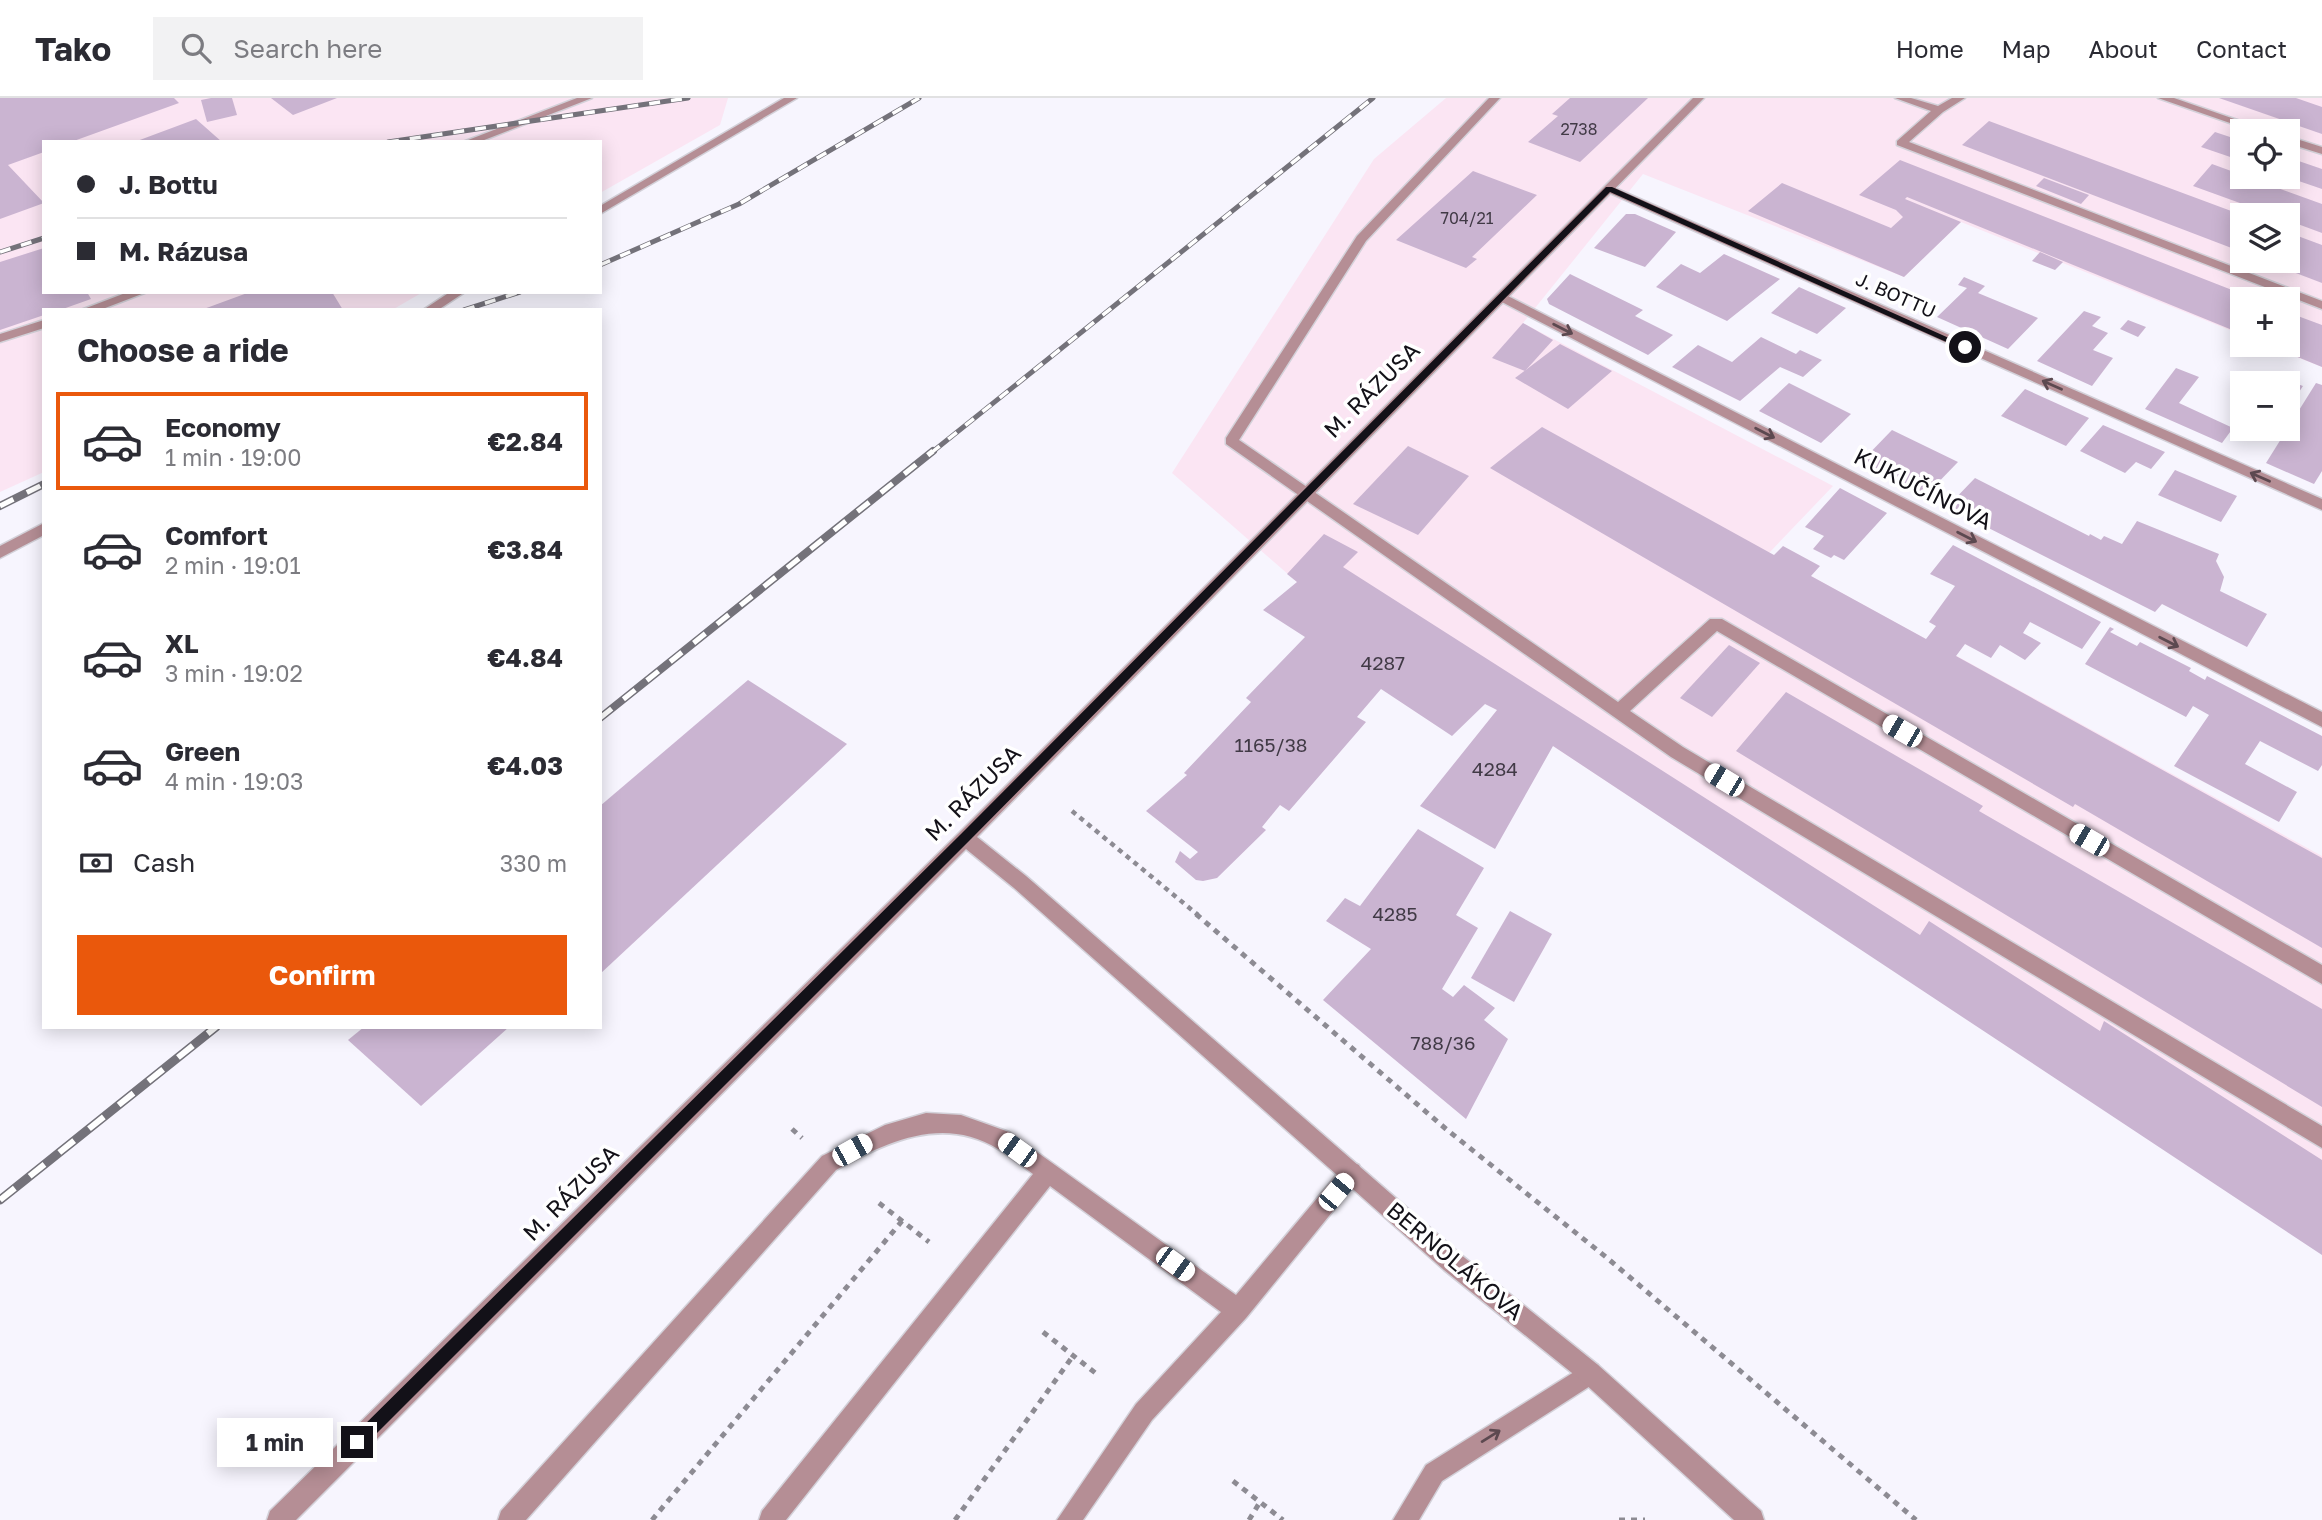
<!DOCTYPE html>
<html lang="en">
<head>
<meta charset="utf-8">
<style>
	body { margin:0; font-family:"Golos Text",sans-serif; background:#f2f2f3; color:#2b2b33; height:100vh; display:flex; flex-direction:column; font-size:26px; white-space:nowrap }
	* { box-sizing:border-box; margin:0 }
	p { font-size:23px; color:#7c7c81 }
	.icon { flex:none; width:38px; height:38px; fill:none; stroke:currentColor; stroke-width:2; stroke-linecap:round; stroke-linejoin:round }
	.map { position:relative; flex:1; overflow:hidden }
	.side { position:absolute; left:42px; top:210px; width:560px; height:721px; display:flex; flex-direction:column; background:#fff; border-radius:0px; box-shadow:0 4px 18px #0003 }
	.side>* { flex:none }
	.banner { position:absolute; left:42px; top:42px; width:560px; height:154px; border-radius:0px; box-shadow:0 4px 18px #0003; display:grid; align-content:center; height:154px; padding:0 35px; background:#fff }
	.controls { position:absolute; left:2230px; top:21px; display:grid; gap:14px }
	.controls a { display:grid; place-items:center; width:70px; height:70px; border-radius:0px; background:#fff; box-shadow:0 4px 18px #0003; font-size:35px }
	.end { position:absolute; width:32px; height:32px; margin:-16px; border:9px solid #131118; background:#fff; box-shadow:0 0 0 4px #fff }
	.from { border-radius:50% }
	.bubble { position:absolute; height:49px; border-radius:0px; background:#fff; box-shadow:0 4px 18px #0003; font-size:23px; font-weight:700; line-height:49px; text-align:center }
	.car { position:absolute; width:21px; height:42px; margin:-21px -10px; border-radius:9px; box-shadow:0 0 5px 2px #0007; background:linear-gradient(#fff 24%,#345 0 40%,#fff 0 76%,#345 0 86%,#fff 0) }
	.banner b { display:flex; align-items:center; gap:24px; height:66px; font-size:26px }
	.banner b+b { border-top:2px solid #e1e1e2 }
	.banner i { width:18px; height:18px; background:#2b2b33 }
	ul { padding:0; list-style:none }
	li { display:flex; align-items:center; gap:21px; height:98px; margin:0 14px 10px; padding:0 21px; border:4px solid transparent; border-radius:0px }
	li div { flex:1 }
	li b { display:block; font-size:26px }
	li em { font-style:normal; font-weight:700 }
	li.selected { border-color:#ea580c }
	li>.icon { width:63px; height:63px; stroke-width:1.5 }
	h2 { padding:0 35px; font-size:32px; line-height:84px }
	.pay { display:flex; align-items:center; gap:18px; height:77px; padding:0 35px; font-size:26px }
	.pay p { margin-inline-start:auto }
	.button { display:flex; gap:14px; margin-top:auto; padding:14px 35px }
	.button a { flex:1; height:80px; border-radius:0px; background:#ea580c; color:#fff; font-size:28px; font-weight:700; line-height:80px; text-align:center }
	header { display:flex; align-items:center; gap:42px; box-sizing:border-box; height:98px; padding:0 35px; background:#fff; border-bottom:2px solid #e1e1e2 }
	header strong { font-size:33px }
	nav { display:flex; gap:38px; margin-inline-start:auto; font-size:24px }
	.search { width:490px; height:63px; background:#f2f2f3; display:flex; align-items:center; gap:18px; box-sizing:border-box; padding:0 24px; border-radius:0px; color:#7c7c81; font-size:26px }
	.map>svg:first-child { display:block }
	.industrial { fill:#fbe5f3; fill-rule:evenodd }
	.building { fill:#cab4d1 }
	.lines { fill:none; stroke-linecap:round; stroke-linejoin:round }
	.service-casing { stroke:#d3d1d9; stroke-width:3 }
	.minor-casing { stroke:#d3d1d9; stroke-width:3 }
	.path-far1 { stroke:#8d8b93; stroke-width:4.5; stroke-dasharray:5 5; stroke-linecap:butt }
	.path { stroke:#8d8b93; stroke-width:5; stroke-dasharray:6 6; stroke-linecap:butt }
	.service { fill:#b58e95; fill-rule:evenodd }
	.minor { fill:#b58e95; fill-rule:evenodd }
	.rail-far2-casing { stroke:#74727a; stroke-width:5 }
	.rail-far1-casing { stroke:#74727a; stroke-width:8 }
	.rail-casing { stroke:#74727a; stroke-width:9 }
	.rail-far2 { stroke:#fff; stroke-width:3.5; stroke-dasharray:11; stroke-linecap:butt }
	.rail-far1 { stroke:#fff; stroke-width:5; stroke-dasharray:15; stroke-linecap:butt }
	.rail { stroke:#fff; stroke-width:6; stroke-dasharray:19; stroke-linecap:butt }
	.oneway { stroke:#5c4950 }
	.route { fill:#131118 }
	.labels { text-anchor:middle; stroke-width:7; stroke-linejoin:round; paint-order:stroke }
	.far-number-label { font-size:16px; fill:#413a46 }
	.far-street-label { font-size:19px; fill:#131118; stroke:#fff }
	.number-label { font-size:19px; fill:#413a46 }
	.street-label { font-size:23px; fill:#131118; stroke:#fff }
</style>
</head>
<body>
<header>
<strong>Tako</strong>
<div class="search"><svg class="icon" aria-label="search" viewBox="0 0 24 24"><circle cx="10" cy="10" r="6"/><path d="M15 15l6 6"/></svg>Search here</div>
<nav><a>Home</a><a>Map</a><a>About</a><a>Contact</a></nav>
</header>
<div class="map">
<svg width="2322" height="1422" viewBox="0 0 2322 1422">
	<rect width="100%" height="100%" fill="#f7f5fe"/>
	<g class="industrial">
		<path d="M 0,0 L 728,0 L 720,27 L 600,95 L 600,44 L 44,44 L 44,194 L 423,194 L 392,212 L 44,212 L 44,374 L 0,394 Z"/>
		<path d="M 1446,0 L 2322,0 L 2322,269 L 2266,247 L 2287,247 L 2287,201 L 2242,201 L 2242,237 L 1961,124 L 1904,179 L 1643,76 L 1523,225 L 1833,388 L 1769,455 L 2322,758 L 2322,1155 L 1553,648 L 1297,484 L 1172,375 L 1374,61 ZM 2242,33 L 2287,33 L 2287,79 L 2242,79 ZM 2242,117 L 2287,117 L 2287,163 L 2242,163 Z"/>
	</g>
	<g class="building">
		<path d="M 0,0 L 174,0 L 179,5 L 71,44 L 44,44 L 44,54 L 8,67 L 44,105 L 0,121 Z"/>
		<path d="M 211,0 L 232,0 L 237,17 L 207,24 L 201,2 Z"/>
		<path d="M 271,0 L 337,0 L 293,17 Z"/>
		<path d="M 1570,0 L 1648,0 L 1580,64 L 1528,44 L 1558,18 L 1552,16 Z"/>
		<path d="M 2219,0 L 2296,0 L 2322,9 L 2322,36 Z"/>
		<path d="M 196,21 L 222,44 L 137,44 L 137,43 Z"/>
		<path d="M 1989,23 L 2242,117 L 2242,154 L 1962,47 Z"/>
		<path d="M 2215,34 L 2242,43 L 2242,63 L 2201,49 Z"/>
		<path d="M 2287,59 L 2322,71 L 2322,91 L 2287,79 Z"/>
		<path d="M 1900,62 L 2255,201 L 2242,201 L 2242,236 L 1907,99 L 1905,101 L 1961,124 L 1904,179 L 1748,113 L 1782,85 L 1891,130 L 1903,119 L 1896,112 L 1859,97 Z"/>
		<path d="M 2212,66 L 2322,106 L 2322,135 L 2287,122 L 2287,117 L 2273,117 L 2193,88 Z"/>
		<path d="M 1473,73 L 1537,97 L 1472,159 L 1477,161 L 1466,170 L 1396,142 Z"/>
		<path d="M 2044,80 L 2089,97 L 2081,106 L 2036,88 Z"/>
		<path d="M 1626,116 L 1635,116 L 1676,134 L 1645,169 L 1594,150 Z"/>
		<path d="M 2287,134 L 2322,147 L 2322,185 L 2264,163 L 2287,163 Z"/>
		<path d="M 44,150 L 44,194 L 87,194 L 91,201 L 60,212 L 44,212 L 44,217 L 0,232 L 0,164 Z"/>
		<path d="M 2040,154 L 2063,164 L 2055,172 L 2032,163 Z"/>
		<path d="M 1724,156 L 1780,181 L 1727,223 L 1656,189 L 1681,166 L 1700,175 Z"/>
		<path d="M 1570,176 L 1643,212 L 1635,218 L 1673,237 L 1648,257 L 1549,206 L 1547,201 Z"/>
		<path d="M 1964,179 L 1985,188 L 1978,195 L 2038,220 L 2008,251 L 1937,219 L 1967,190 L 1958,187 Z"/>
		<path d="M 1799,189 L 1846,210 L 1817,236 L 1771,215 Z"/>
		<path d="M 250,194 L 332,194 L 343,212 L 201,212 Z"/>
		<path d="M 2084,213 L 2101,219 L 2092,228 L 2108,235 L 2093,252 L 2113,260 L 2092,288 L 2037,263 Z"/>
		<path d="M 2287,214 L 2322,227 L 2322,269 L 2268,247 L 2287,247 Z"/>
		<path d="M 2128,222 L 2146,229 L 2138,239 L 2120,231 Z"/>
		<path d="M 1523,225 L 1553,242 L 1525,273 L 1492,260 Z"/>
		<path d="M 1761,239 L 1796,256 L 1800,252 L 1822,262 L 1803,279 L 1780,269 L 1740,303 L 1672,269 L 1698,247 L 1732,264 Z"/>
		<path d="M 1560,246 L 1612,273 L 1568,311 L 1515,280 Z"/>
		<path d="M 2176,270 L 2199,279 L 2179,305 L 2233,330 L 2222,345 L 2145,311 Z"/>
		<path d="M 2279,279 L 2303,288 L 2287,312 L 2287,285 L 2274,285 Z"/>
		<path d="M 1789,285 L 1851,316 L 1821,345 L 1759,313 Z"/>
		<path d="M 2316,285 L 2322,287 L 2322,373 L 2314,386 L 2266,365 Z"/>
		<path d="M 2025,291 L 2089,320 L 2066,348 L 2001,318 Z"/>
		<path d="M 2103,327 L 2165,354 L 2151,371 L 2136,364 L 2125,375 L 2080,353 Z"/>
		<path d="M 1542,329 L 1774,457 L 1783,448 L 1820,468 L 1811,478 L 1926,541 L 1936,528 L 1929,524 L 1955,488 L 1930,476 L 1953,447 L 2101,524 L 2082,551 L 2030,524 L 2023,535 L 2041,545 L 2025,562 L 2000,547 L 1991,560 L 1965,546 L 1956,558 L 2322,760 L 2322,850 L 2075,706 L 2073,709 L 1490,370 Z"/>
		<path d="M 1892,332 L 1958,364 L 1925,398 L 1860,365 Z"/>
		<path d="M 1408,348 L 1469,378 L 1418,437 L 1353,406 Z"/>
		<path d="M 2175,372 L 2237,398 L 2221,424 L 2158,397 Z"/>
		<path d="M 1975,380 L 2089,438 L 2090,436 L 2101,442 L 2104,438 L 2122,446 L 2137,423 L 2219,456 L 2216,463 L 2224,479 L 2220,493 L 2267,516 L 2247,549 L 2162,506 L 2155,514 L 1947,409 Z"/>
		<path d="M 1840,390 L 1887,415 L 1844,462 L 1834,457 L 1831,460 L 1813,451 L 1824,438 L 1805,429 Z"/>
		<path d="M 1324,436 L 1358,454 L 1343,469 L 1920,837 L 1929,823 L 2100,933 L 2104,923 L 2322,1062 L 2322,1157 L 1553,648 L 1495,751 L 1420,708 L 1497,612 L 1485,606 L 1452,638 L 1381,591 L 1357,619 L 1366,624 L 1289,713 L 1280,707 L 1262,729 L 1266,732 L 1217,780 L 1203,783 L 1196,782 L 1175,764 L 1180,753 L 1190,761 L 1198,754 L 1146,713 L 1187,677 L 1184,675 L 1251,604 L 1246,600 L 1305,539 L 1263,512 L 1297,484 L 1287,476 Z"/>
		<path d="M 2110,529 L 2114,531 L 2110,534 L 2137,548 L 2140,544 L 2191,570 L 2189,573 L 2205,582 L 2207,578 L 2322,638 L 2322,667 L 2318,673 L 2260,643 L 2245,666 L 2297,694 L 2279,724 L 2174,668 L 2209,617 L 2193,608 L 2186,619 L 2085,566 Z"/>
		<path d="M 1729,547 L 1760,565 L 1712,619 L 1680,600 Z"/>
		<path d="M 748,582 L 847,646 L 600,876 L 600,708 Z"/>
		<path d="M 1786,594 L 1983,708 L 1979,713 L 2322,911 L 2322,1009 L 1736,653 Z"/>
		<path d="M 1418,731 L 1484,770 L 1456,817 L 1478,830 L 1442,891 L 1453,899 L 1464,887 L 1495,910 L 1484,922 L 1508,941 L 1466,1021 L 1323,902 L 1371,851 L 1326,823 L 1345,800 L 1360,808 Z"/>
		<path d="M 1510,813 L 1552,836 L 1514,904 L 1471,880 Z"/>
		<path d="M 364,929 L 509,929 L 421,1008 L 348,942 Z"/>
	</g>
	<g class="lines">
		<defs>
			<g id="service">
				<path d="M 577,0 L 592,0 L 479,44 L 463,44 Z"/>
				<path d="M 1489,0 L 1500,0 L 1366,143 L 1239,342 L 1618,604 L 1710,521 L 1722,521 L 2322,867 L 2322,886 L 1717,533 L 1630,613 L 1683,649 L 2322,1028 L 2322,1050 L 1671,659 L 1226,346 L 1226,340 L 1357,138 Z"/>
				<path d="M 1895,0 L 1911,0 L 1938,8 L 1952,0 L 1965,0 L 1943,14 L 1909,44 L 2322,203 L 2322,211 L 1897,47 L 1897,43 L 1931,13 Z"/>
				<path d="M 2158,0 L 2174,0 L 2269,33 L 2253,33 Z"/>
				<path d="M 2287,38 L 2322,49 L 2322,56 L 2287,45 Z"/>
				<path d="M 1605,89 L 1613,89 L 2322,401 L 2322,412 L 1605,93 Z"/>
				<path d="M 128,194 L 147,194 L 100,212 L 81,212 Z"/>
				<path d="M 1502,195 L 2322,614 L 2322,629 L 1498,202 L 1496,199 Z"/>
				<path d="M 44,222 L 44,230 L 0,244 L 0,236 Z"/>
				<path d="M 926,1015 L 961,1017 L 1009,1034 L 1236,1197 L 1345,1067 L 1352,1064 L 1359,1067 L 1362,1074 L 1359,1081 L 1246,1220 L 1152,1322 L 1083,1422 L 1057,1422 L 1136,1306 L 1221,1214 L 1050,1088 L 786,1422 L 759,1422 L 762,1413 L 1033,1076 C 1022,1068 1010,1058 998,1051 C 943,1017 886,1044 836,1072 L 526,1422 L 498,1422 L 501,1413 L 822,1058 L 885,1027 Z"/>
				<path d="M 1590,1264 L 1598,1267 L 1601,1275 L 1598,1283 L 1442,1383 L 1419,1422 L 1393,1422 L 1426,1367 Z"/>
			</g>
			<g id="minor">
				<path d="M 784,0 L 797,0 L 600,116 L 600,108 Z"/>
				<path d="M 1693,0 L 1704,0 L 977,739 L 1026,778 L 1460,1156 L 1598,1267 L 1761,1413 L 1764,1422 L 1734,1422 L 1582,1283 L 1444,1172 L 1014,790 L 966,751 L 296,1422 L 267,1422 L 270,1413 L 959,735 Z"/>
				<path d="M 450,194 L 465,194 L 438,212 L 423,212 Z"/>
				<path d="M 44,425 L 44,437 L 0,460 L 0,448 Z"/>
			</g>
		</defs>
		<use href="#service" class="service-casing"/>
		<use href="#minor" class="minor-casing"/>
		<path class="path-far1" d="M 1072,713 L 1198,817"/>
		<g class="path">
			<path d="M 1196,816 L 1446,1031 L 1606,1159 L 1916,1422"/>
			<path d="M 792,1031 L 802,1040"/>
			<path d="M 879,1105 L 929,1144"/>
			<path d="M 1043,1234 L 1098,1277"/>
			<path d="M 1233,1383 L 1283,1422"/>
			<path d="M 652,1422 L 902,1123"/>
			<path d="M 955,1422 L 1073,1258"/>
			<path d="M 1249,1422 L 1260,1404"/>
			<path d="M 1619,1422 L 1645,1422"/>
		</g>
		<use href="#service" class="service"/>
		<use href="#minor" class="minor"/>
		<defs>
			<g id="rail-far2">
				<path d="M 388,44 L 688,0"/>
				<path d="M 0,154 L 44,140"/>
				<path d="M 600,167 L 739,106 L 919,0"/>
				<path d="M 464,212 L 520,194"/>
				<path d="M 931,355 L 1373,0"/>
			</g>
			<g id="rail-far1">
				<path d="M 0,408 L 44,386"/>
				<path d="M 600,620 L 933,353"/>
			</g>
			<path id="rail" d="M 0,1102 L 216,929"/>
		</defs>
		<use href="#rail-far2" class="rail-far2-casing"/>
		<use href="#rail-far1" class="rail-far1-casing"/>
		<use href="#rail" class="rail-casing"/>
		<use href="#rail-far2" class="rail-far2"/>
		<use href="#rail-far1" class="rail-far1"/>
		<use href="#rail" class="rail"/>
	</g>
	<defs><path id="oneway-shaft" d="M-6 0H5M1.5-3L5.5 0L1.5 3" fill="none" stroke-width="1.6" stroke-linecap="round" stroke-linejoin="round" transform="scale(1.75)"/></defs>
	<g class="oneway">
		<use href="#oneway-shaft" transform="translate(1563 231) rotate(27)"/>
		<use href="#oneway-shaft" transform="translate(2052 287) rotate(-156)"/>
		<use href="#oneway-shaft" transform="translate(1765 335) rotate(27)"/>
		<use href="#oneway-shaft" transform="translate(2260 379) rotate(-156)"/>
		<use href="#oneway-shaft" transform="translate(1967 439) rotate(27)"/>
		<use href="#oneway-shaft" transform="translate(2169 544) rotate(27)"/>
		<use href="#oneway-shaft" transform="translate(1491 1338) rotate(-32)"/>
	</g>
	<path class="route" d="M 1606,89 L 1612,89 L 1969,249 L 1962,251 L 1610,94 L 969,743 L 363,1349 L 357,1352 L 352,1349 L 350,1344 L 352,1339 L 961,736 Z"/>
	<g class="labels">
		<g class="far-number-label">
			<text x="1579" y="37">2738</text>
			<text x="1467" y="126">704/21</text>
		</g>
		<g class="far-street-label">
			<text transform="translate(1896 197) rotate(24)" y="7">J. BOTTU</text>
		</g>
		<g class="number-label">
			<text x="1383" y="572">4287</text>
			<text x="1271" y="654">1165/38</text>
			<text x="1495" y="678">4284</text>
			<text x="1395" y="823">4285</text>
			<text x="1443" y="952">788/36</text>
		</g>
		<g class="street-label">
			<text transform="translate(1372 292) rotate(-45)" y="8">M. RÁZUSA</text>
			<text transform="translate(1923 391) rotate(27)" y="8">KUKUČÍNOVA</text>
			<text transform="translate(973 695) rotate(-45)" y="8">M. RÁZUSA</text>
			<text transform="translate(571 1095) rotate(-45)" y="8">M. RÁZUSA</text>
			<text transform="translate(1455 1163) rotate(40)" y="8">BERNOLÁKOVA</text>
		</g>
	</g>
</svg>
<div class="controls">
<a><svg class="icon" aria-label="locate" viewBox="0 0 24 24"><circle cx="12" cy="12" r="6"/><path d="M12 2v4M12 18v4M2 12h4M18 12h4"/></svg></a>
<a><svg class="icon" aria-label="layers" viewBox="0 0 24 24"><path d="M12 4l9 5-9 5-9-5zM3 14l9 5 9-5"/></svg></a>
<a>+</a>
<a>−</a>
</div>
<i class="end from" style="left:1965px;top:249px"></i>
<i class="end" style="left:357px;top:1344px"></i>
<div class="bubble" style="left:217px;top:1320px;width:116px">1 min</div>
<i class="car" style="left:1902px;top:633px;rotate:300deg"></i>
<i class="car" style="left:1724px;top:682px;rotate:301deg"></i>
<i class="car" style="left:2089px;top:742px;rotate:300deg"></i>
<i class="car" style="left:852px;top:1052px;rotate:61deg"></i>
<i class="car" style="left:1017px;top:1052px;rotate:306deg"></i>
<i class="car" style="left:1336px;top:1094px;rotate:40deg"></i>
<i class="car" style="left:1175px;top:1166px;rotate:126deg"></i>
<div class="banner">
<b><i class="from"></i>J. Bottu</b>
<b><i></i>M. Rázusa</b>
</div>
<section class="side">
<h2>Choose a ride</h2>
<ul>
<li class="selected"><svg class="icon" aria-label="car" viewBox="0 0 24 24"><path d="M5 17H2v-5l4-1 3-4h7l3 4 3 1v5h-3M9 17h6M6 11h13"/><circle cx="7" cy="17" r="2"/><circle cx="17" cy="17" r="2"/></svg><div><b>Economy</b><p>1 min · 19:00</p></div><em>€2.84</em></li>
<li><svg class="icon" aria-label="car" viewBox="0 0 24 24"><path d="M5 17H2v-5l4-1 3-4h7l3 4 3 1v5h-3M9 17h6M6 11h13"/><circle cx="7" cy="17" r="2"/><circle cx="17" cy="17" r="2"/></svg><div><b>Comfort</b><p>2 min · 19:01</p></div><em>€3.84</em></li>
<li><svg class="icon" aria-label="car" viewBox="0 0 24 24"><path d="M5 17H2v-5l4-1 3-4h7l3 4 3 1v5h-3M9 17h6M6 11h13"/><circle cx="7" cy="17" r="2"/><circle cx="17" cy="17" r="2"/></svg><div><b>XL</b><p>3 min · 19:02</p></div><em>€4.84</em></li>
<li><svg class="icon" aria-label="car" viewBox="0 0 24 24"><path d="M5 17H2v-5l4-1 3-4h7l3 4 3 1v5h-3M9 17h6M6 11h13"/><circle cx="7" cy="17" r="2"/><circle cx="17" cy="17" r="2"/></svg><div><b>Green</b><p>4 min · 19:03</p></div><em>€4.03</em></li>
</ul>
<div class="pay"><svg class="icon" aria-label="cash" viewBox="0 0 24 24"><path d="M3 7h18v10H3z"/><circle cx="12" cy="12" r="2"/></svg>Cash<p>330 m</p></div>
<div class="button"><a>Confirm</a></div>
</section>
</div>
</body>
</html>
